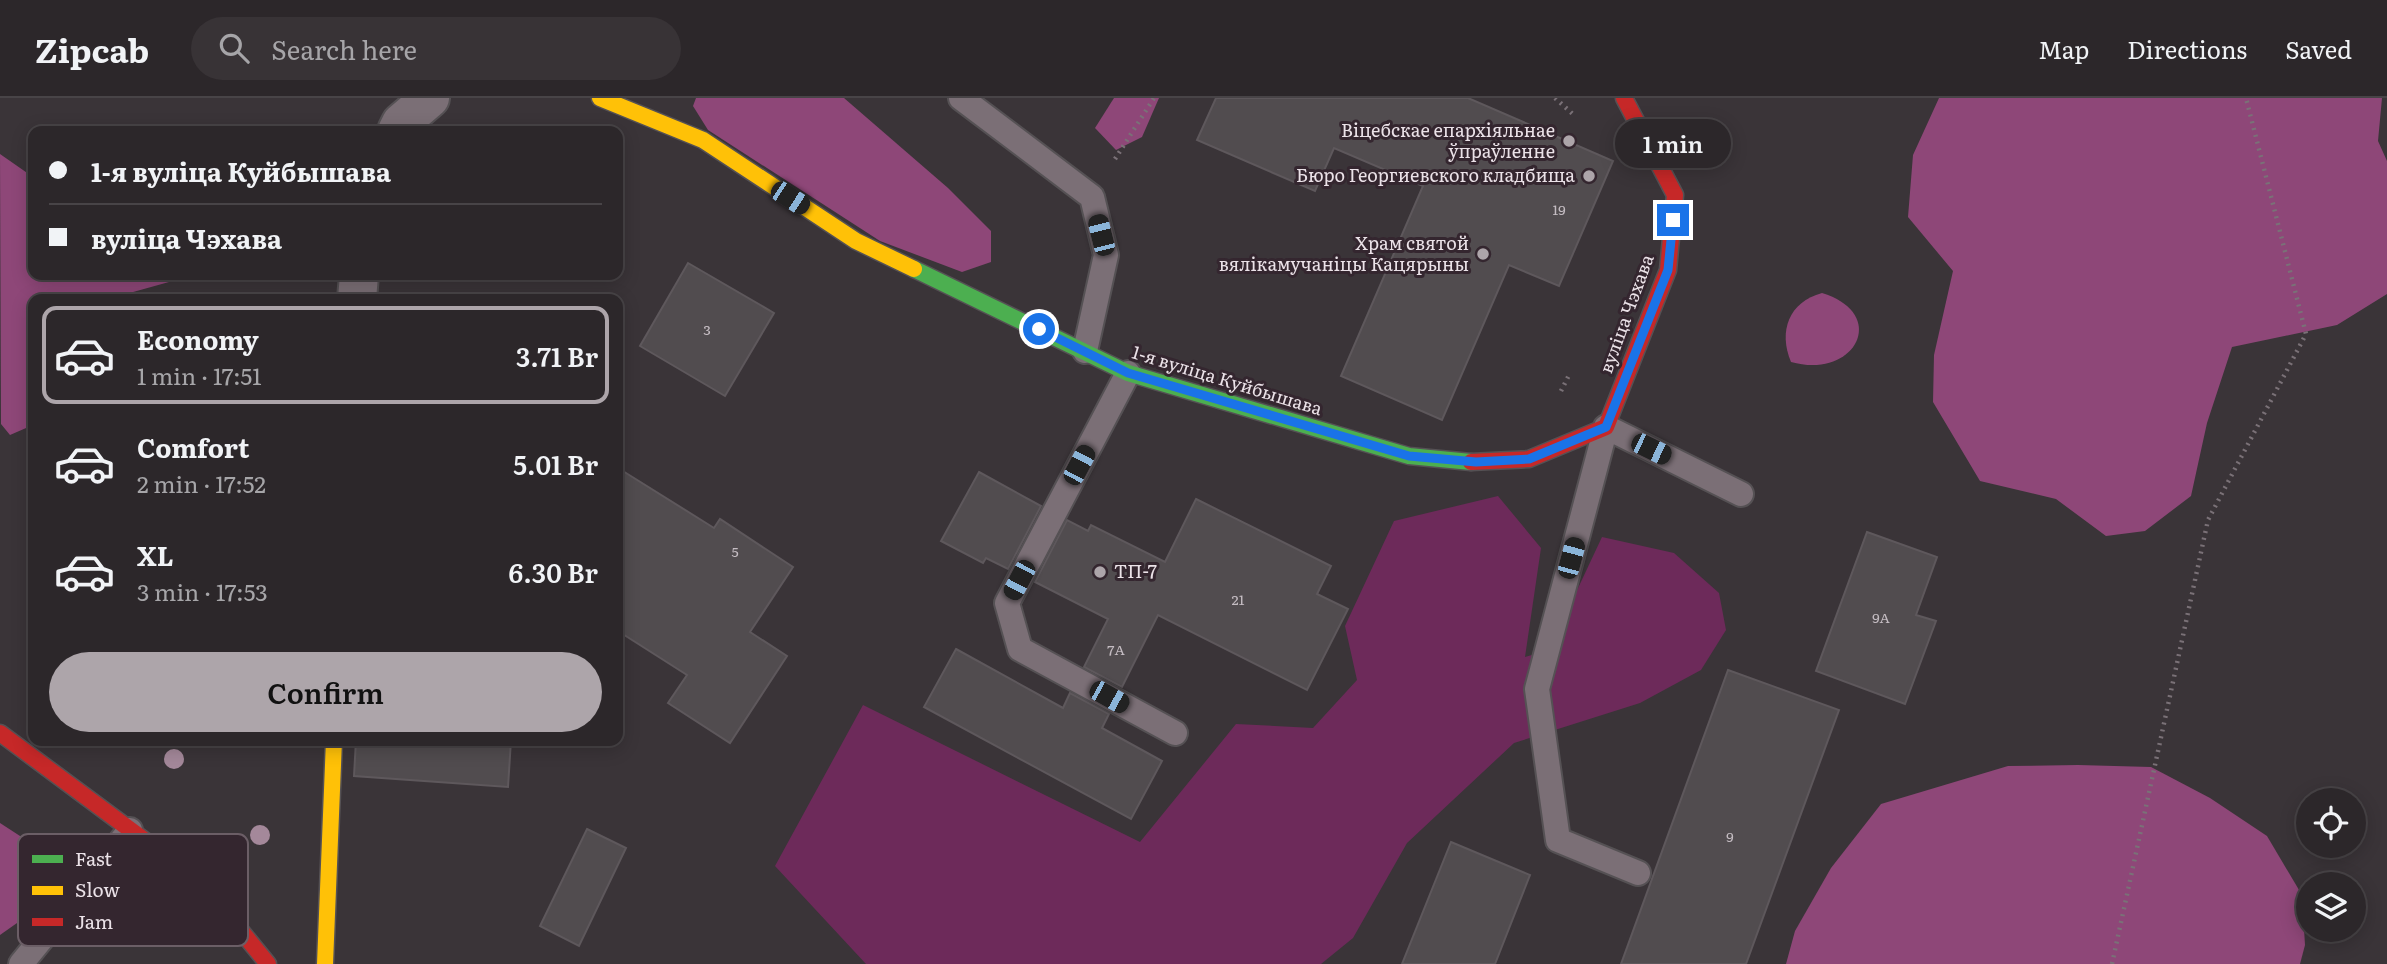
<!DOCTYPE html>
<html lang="en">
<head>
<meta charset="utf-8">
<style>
	body { margin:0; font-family:Literata,serif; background:#383336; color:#f1f3f6; height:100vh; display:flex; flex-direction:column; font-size:26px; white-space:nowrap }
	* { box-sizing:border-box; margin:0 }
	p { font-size:23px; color:#a6a5a8 }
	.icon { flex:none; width:38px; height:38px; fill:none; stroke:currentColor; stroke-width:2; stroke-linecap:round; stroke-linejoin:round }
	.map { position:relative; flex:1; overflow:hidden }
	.details { position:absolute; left:28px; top:196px; width:595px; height:452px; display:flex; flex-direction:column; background:#2c272a; border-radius:14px; box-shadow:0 4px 18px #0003,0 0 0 2px #484447 }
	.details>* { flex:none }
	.banner { position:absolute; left:28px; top:28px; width:595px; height:154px; border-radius:14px; box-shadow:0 4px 18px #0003,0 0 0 2px #484447; display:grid; align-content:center; height:154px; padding:0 21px; background:#2c272a }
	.tools { position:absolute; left:2296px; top:690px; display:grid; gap:14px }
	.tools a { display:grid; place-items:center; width:70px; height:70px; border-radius:50%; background:#2c272a; box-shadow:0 4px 18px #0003,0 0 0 2px #484447; font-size:35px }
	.end { position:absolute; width:32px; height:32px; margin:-16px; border:9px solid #1a73e8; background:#fff; box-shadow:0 0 0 4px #fff }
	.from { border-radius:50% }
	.bubble { position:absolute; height:49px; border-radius:24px; background:#2c272a; box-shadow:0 4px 18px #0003,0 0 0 2px #484447; font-size:23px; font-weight:600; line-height:49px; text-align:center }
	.car { position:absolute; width:21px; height:42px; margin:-21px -10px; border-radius:9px; box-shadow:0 0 5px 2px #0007; background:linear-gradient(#222 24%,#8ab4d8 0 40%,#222 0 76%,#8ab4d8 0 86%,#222 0) }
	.banner b { display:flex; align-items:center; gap:24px; height:66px; font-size:26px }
	.banner b+b { border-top:2px solid #484447 }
	.banner i { width:18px; height:18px; background:#f1f3f6 }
	ul { padding:12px 0 0; list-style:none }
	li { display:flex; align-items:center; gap:21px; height:98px; margin:0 14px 10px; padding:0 7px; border:4px solid transparent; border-radius:14px }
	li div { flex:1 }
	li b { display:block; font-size:26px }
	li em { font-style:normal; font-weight:600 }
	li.active { border-color:#ada5aa }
	li>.icon { width:63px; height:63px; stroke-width:1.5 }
	.primary-button { display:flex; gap:14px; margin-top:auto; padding:14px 21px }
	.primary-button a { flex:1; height:80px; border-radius:42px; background:#ada5aa; color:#111; font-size:28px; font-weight:600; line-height:80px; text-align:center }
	header { display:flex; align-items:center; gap:42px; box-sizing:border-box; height:98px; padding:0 35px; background:#2c272a; border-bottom:2px solid #484447 }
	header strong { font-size:33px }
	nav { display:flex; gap:38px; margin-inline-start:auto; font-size:24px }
	.search { width:490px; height:63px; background:#383336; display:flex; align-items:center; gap:18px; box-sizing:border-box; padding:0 24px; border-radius:38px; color:#a6a5a8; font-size:26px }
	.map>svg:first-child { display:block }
	.green { fill:#6d2a5a }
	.forest { fill:#8e4778 }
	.building { fill:#514c4f; stroke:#5e585c; stroke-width:2 }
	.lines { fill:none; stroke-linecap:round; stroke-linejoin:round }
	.lane-casing { stroke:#555154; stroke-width:28 }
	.street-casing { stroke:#555154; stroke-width:42 }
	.fast-casing { stroke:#555154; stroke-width:19 }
	.slow-casing { stroke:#555154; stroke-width:19 }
	.jam-casing { stroke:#555154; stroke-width:19 }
	.path { stroke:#7a7177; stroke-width:4.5; stroke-dasharray:2 5; stroke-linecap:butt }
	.lane { stroke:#7b6f76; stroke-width:24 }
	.street { stroke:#7b6f76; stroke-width:38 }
	.fast { stroke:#4caf50; stroke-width:16 }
	.slow { stroke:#ffc107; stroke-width:16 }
	.jam { stroke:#c62828; stroke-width:16 }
	.tree { fill:#a4889a }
	.route { stroke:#1a73e8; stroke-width:9 }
	.poi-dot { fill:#ada5aa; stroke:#34262f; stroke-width:2.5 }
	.labels { text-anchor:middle; stroke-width:6; stroke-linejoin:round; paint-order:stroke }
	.number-label { font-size:14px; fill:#c4bcc2 }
	.poi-label { font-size:18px; fill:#ebe2e8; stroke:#34262f; text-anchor:end }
	.street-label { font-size:18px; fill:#ebe2e8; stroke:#34262f }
	.key { fill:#34262f; stroke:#6b5e66; stroke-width:2 }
	.key-label { font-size:19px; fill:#ebe2e8 }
</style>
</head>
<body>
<header>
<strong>Zipcab</strong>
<div class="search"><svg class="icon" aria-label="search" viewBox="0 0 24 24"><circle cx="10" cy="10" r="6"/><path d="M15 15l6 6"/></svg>Search here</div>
<nav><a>Map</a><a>Directions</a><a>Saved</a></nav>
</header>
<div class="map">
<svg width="2387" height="866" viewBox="0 0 2387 866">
	<rect width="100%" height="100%" fill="#3a3438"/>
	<path class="green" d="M 1498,398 L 1541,450 L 1525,559 L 1549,552 L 1602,439 L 1674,455 L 1719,495 L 1726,532 L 1701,572 L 1640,605 L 1514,645 L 1407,745 L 1353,840 L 1321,866 L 866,866 L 775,768 L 863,607 L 1140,744 L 1236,626 L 1313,630 L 1357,582 L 1345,528 L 1394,423 Z"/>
	<g class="forest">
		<path d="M 696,0 L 844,0 L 948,90 L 991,133 L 991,164 L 962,174 L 880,143 L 708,32 L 693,8 Z"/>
		<path d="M 1114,0 L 1159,0 L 1142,39 L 1116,52 L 1095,30 Z"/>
		<path d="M 1939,0 L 2382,0 L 2378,43 L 2387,63 L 2387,196 L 2337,227 L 2232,249 L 2207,325 L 2191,398 L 2145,433 L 2106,438 L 2056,401 L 1980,383 L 1933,304 L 1934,257 L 1953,173 L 1908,119 L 1913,57 Z"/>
		<path d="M 0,56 L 33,79 L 33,177 L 177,177 L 169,184 L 108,201 L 33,201 L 33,327 L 10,337 L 1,326 Z"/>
		<path d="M 1822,195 C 1890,216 1855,282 1791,264 C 1778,233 1789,204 1822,195 Z"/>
		<path d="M 2078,667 L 2151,669 L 2210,700 L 2267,738 L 2302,797 L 2305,847 L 2300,866 L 1786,866 L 1795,833 L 1831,770 L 1881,706 L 2008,668 Z"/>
		<path d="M 0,725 L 37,749 L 51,776 L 44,806 L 0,837 Z"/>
	</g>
	<g class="building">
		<path d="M 1216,0 L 1468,0 L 1613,63 L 1559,188 L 1509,167 L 1442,322 L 1341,278 L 1423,88 L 1334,50 L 1315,93 L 1197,42 Z"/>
		<path d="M 688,165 L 774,215 L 725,298 L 640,248 Z"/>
		<path d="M 618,370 L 714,430 L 720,421 L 793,469 L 750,534 L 787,558 L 730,645 L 668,605 L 687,577 L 618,533 Z"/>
		<path d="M 979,374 L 1041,408 L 1008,471 L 986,460 L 983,465 L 941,443 Z"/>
		<path d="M 1196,401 L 1331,468 L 1317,496 L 1348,511 L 1307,592 L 1158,517 L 1122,589 L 1084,569 L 1108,521 L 1035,484 L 1067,422 L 1088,433 L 1091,427 L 1165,464 Z"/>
		<path d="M 1867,434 L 1937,459 L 1916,517 L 1936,523 L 1905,606 L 1816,573 Z"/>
		<path d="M 956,551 L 1063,610 L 1070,595 L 1109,616 L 1102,630 L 1162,663 L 1131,721 L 924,609 Z"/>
		<path d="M 1728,572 L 1839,612 L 1746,866 L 1621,866 Z"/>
		<path d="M 356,642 L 511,642 L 508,689 L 354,678 Z"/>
		<path d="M 587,731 L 626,750 L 579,848 L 540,828 Z"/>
		<path d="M 1451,744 L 1530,777 L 1495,866 L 1402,866 Z"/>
	</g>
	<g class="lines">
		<defs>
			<g id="lane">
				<path d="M 961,0 L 1092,99 L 1106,157 L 1085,253"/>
				<path d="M 1128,275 L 1007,505 L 1020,551 L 1175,635"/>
				<path d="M 1638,775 L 1558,742 L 1537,591 L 1606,329 L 1741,396"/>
				<path d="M 21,866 L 130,732"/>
			</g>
			<g id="street">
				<path d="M 397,33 L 401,25 L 430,0"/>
				<path d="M 357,201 L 359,177"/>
			</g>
			<path id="fast" d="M 914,171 L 1128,275 L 1409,358 L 1471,364"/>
			<g id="slow">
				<path d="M 600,0 L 703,42 L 856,143 L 914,171"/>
				<path d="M 325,866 L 334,642"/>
			</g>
			<g id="jam">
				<path d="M 1471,364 L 1529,361 L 1606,329 L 1668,172 L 1675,97 L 1624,0"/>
				<path d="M 0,635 L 202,785 L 268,866"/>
			</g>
		</defs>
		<use href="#lane" class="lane-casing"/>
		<use href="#street" class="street-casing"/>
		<use href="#fast" class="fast-casing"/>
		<use href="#slow" class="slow-casing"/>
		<use href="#jam" class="jam-casing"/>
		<g class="path">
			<path d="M 1555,0 L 1575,18"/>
			<path d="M 1115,61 L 1154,0"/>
			<path d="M 1561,293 L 1570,275"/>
			<path d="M 2112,866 L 2208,422 L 2306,236 L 2246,0"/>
		</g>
		<use href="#lane" class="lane"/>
		<use href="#street" class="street"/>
		<use href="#fast" class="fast"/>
		<use href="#slow" class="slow"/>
		<use href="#jam" class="jam"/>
	</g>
	<g class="tree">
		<circle cx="174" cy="661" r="10"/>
		<circle cx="260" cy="737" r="10"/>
	</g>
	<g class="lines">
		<path class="route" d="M 1039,231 L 1128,275 L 1409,358 L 1476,364 L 1529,361 L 1606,329 L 1668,172 L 1673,122"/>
	</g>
	<g class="poi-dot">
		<circle cx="1569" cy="43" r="7"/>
		<circle cx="1589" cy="78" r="7"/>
		<circle cx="1483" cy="156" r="7"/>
		<circle cx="1100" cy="474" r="7"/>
	</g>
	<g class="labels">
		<g class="number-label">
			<text x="1559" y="117">19</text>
			<text x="707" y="237">3</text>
			<text x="735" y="459">5</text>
			<text x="1238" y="507">21</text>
			<text x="1881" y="525">9А</text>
			<text x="1116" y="557">7А</text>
			<text x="1730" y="744">9</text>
		</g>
		<g class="poi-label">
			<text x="1555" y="39">Віцебскае епархіяльнае<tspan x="1555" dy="21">ўпраўленне</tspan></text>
			<text x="1575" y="84">Бюро Георгиевского кладбища</text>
			<text x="1469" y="152">Храм святой<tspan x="1469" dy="21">вялікамучаніцы Кацярыны</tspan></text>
			<text x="1114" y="480" text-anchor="start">ТП-7</text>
		</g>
		<g class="street-label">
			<text transform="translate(1627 216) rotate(-70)" y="6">вуліца Чэхава</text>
			<text transform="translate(1227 283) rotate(17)" y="6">1-я вуліца Куйбышава</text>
		</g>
	</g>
	<rect x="18" y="736" width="230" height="112" rx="10" class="key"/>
	<rect x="32" y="757" width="31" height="8" fill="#4caf50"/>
	<rect x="32" y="788" width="31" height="9" fill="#ffc107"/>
	<rect x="32" y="820" width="31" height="8" fill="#c62828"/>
	<g class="key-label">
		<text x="75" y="768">Fast</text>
		<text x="75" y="799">Slow</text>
		<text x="75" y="831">Jam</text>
	</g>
</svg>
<div class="tools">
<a><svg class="icon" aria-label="locate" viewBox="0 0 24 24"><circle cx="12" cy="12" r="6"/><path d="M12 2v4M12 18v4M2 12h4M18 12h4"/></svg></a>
<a><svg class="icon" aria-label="layers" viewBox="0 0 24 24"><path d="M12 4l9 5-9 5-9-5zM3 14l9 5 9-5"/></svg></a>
</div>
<i class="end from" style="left:1039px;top:231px"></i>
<i class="end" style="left:1673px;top:122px"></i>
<div class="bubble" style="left:1615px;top:21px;width:116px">1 min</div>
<i class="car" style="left:790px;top:100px;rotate:123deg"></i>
<i class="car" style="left:1101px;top:137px;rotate:346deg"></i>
<i class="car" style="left:1651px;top:351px;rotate:116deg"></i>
<i class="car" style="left:1079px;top:367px;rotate:28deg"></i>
<i class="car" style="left:1571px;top:460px;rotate:15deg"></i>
<i class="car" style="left:1019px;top:482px;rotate:208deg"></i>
<i class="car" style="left:1109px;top:599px;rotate:119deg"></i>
<div class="banner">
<b><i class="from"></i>1-я вуліца Куйбышава</b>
<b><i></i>вуліца Чэхава</b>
</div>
<section class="details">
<ul>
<li class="active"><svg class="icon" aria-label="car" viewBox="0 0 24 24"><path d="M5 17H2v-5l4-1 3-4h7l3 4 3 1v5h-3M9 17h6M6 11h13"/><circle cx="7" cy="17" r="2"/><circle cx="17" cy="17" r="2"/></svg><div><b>Economy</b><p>1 min · 17:51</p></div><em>3.71 Br</em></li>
<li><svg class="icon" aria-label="car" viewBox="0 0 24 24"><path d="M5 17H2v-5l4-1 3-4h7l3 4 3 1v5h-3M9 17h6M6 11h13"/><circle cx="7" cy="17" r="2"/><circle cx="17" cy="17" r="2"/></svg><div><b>Comfort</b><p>2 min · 17:52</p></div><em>5.01 Br</em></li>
<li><svg class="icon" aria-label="car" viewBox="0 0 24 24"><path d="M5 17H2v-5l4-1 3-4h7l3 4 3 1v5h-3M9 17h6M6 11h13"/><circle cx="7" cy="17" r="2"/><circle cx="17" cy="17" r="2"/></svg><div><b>XL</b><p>3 min · 17:53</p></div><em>6.30 Br</em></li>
</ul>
<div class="primary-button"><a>Confirm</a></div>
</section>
</div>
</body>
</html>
